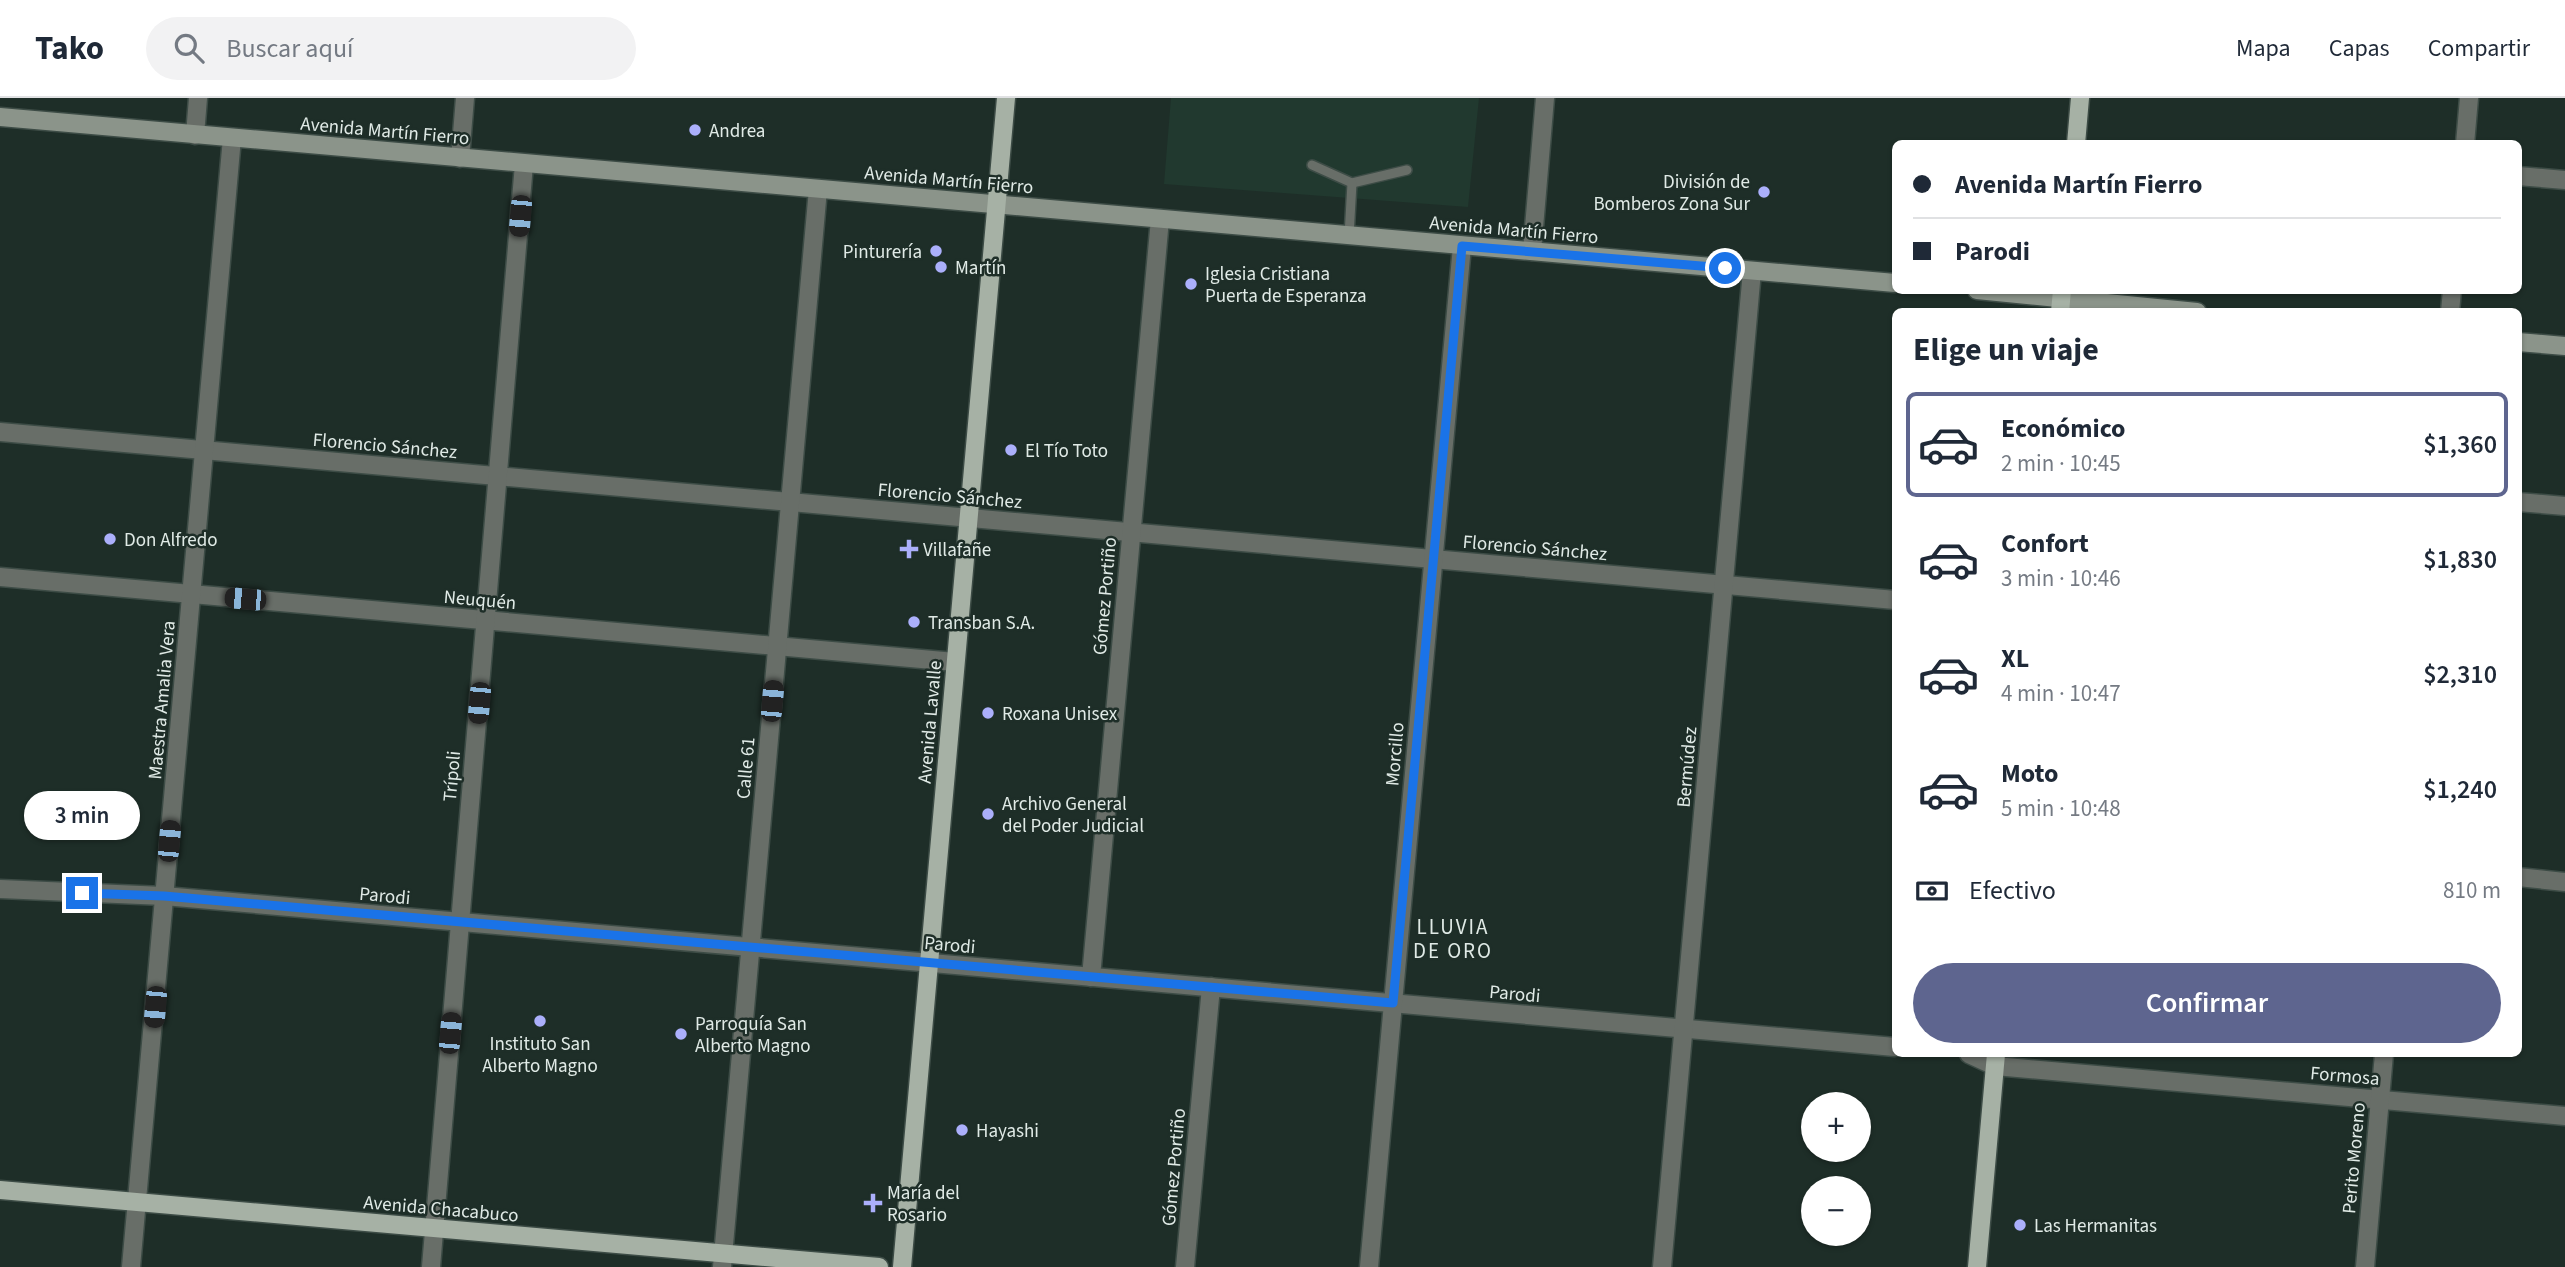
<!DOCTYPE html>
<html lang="es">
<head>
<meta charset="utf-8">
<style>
	body { margin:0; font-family:"Source Sans 3",sans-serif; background:#f2f2f3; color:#1f2937; height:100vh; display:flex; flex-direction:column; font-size:26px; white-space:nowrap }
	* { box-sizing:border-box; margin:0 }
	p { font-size:23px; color:#747a83 }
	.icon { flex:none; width:38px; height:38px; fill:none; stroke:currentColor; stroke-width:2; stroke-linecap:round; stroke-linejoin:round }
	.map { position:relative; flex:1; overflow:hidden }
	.drawer { position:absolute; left:1892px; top:210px; width:630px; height:749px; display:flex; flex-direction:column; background:#fff; border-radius:10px; box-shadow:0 2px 5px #0004 }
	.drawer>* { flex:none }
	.top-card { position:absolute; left:1892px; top:42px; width:630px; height:154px; border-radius:10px; box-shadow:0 2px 5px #0004; display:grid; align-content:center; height:154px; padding:0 21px; background:#fff }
	.fabs { position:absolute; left:1801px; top:994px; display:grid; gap:14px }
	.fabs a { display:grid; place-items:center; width:70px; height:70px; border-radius:50%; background:#fff; box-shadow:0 2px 5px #0004; font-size:35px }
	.end { position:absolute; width:32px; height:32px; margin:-16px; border:9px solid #1a73e8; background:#fff; box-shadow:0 0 0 4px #fff }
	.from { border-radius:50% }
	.bubble { position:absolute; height:49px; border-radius:24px; background:#fff; box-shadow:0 2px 5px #0004; font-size:23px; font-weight:600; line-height:49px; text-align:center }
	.car { position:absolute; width:21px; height:42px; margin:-21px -10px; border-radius:9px; box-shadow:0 0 5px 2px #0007; background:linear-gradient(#222 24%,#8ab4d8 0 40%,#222 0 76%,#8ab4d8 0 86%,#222 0) }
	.top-card b { display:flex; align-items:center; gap:24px; height:66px; font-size:26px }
	.top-card b+b { border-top:2px solid #e0e1e3 }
	.top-card i { width:18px; height:18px; background:#1f2937 }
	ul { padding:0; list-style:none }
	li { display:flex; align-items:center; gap:21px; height:105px; margin:0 14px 10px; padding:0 7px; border:4px solid transparent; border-radius:10px }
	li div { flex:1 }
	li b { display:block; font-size:26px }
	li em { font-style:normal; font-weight:600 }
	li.current { border-color:#5e658f }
	li>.icon { width:63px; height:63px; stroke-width:1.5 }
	h2 { padding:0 21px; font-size:32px; line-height:84px }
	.pay { display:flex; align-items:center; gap:18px; height:77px; padding:0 21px; font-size:26px }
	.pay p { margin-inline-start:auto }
	.cta { display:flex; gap:14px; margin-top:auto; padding:14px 21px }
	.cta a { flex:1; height:80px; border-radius:42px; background:#5e658f; color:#fff; font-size:28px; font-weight:600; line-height:80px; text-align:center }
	header { display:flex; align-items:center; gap:42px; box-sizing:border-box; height:98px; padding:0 35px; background:#fff; border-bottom:2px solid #e0e1e3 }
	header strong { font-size:33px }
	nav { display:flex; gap:38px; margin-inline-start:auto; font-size:24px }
	.search { width:490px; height:63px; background:#f2f2f3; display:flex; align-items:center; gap:18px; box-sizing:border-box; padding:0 24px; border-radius:38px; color:#747a83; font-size:26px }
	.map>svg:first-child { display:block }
	.built { fill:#21392f }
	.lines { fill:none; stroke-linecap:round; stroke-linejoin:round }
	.service-casing { stroke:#3d4c46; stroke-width:12 }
	.minor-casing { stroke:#3d4c46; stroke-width:21 }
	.secondary-casing { stroke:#3d4c46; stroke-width:21 }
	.primary-casing { stroke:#3d4c46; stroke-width:21 }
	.service { stroke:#686e68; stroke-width:9 }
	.minor { stroke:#686e68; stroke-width:18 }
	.secondary { stroke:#8b948a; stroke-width:18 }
	.primary { stroke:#a6b1a5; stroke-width:18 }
	.route { stroke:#1a73e8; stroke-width:9 }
	.poi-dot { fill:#abaffb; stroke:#1e2e28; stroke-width:2.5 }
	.labels { text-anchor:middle; stroke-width:5; stroke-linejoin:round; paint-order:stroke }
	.street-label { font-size:19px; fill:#e0eae6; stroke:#1e2e28 }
	.poi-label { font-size:19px; fill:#e0eae6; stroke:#1e2e28; text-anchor:start }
	.neighbourhood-label { font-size:21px; letter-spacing:2px; fill:#e0eae6; stroke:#1e2e28 }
</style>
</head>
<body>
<header>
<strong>Tako</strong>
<div class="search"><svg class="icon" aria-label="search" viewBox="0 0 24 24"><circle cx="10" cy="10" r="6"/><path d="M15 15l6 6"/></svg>Buscar aquí</div>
<nav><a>Mapa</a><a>Capas</a><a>Compartir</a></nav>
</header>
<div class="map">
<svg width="2565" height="1169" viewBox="0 0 2565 1169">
	<rect width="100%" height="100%" fill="#1e2e28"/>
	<path class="built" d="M 1171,0 L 1479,0 L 1468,109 L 1164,86 Z"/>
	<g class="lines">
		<defs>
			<g id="service">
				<path d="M 1312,67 L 1352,85 L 1407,72"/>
				<path d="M 1349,138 L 1352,85"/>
			</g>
			<g id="minor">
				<path d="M 195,37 L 198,0"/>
				<path d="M 2465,46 L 2469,0"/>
				<path d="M 460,60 L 465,0"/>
				<path d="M 2518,78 L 2565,82"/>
				<path d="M 1532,153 L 1545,0"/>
				<path d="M 2450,214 L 2452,192"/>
				<path d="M 0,334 L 1895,502"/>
				<path d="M 2518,404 L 2565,408"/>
				<path d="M 0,479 L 955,564"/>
				<path d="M 2518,779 L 2565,784"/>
				<path d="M 0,791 L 164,798 L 1895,949"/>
				<path d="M 1091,879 L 1160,121"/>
				<path d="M 1969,956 L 1995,968 L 2565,1018"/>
				<path d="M 131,1169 L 232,40"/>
				<path d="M 431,1169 L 524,66"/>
				<path d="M 722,1169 L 818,91"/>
				<path d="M 1185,1169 L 1211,889"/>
				<path d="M 1369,1169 L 1462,148"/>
				<path d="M 1662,1169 L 1752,173"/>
				<path d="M 2365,1169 L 2384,956"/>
			</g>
			<g id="secondary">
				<path d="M 0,19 L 1895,185"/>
				<path d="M 1977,192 L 2197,214"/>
				<path d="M 2518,244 L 2565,248"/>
			</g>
			<g id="primary">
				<path d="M 2076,46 L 2080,0"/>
				<path d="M 2060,214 L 2062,192"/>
				<path d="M 0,1092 L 879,1169"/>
				<path d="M 902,1169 L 1006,0"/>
				<path d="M 1977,1169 L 1996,956"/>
			</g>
		</defs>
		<use href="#service" class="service-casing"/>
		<use href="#minor" class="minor-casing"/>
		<use href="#secondary" class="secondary-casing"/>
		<use href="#primary" class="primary-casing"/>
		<use href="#service" class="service"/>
		<use href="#minor" class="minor"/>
		<use href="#secondary" class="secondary"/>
		<use href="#primary" class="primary"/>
	</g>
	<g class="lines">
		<path class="route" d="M 82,795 L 164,798 L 1393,905 L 1462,148 L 1725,170"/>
	</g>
	<g class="poi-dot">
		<circle cx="695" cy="32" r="7"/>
		<circle cx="1764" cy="94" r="7"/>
		<circle cx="936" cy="153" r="7"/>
		<circle cx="941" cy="169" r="7"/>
		<circle cx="1191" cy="186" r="7"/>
		<circle cx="1011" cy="352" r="7"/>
		<circle cx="110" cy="441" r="7"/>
		<path d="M905.5 440.5h7v7h7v7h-7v7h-7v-7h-7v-7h7z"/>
		<circle cx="914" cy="524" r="7"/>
		<circle cx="988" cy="615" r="7"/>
		<circle cx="988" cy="716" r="7"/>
		<circle cx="540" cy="923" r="7"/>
		<circle cx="681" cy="936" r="7"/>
		<circle cx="962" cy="1032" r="7"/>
		<path d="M869.5 1094.5h7v7h7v7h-7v7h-7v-7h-7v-7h7z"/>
		<circle cx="2020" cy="1127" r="7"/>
	</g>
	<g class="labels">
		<g class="street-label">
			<text transform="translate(385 32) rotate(5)" y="7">Avenida Martín Fierro</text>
			<text transform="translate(949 81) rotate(5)" y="7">Avenida Martín Fierro</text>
			<text transform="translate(1514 131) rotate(5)" y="7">Avenida Martín Fierro</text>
			<text transform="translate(385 347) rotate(5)" y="7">Florencio Sánchez</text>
			<text transform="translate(950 397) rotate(5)" y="7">Florencio Sánchez</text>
			<text transform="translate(1535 449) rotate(5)" y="7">Florencio Sánchez</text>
			<text transform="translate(1104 498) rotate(-85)" y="7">Gómez Portiño</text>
			<text transform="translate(480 501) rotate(5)" y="7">Neuquén</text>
			<text transform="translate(161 602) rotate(-85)" y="7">Maestra Amalia Vera</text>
			<text transform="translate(929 624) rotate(-85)" y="7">Avenida Lavalle</text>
			<text transform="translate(1394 656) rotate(-85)" y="7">Morcillo</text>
			<text transform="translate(1686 669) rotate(-85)" y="7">Bermúdez</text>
			<text transform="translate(745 670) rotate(-85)" y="7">Calle 61</text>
			<text transform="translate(451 678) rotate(-85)" y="7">Trípoli</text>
			<text transform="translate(385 797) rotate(5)" y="7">Parodi</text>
			<text transform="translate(950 846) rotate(5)" y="7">Parodi</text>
			<text transform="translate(1515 895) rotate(5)" y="7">Parodi</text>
			<text transform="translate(2345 977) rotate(5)" y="7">Formosa</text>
			<text transform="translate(2353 1060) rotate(-85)" y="7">Perito Moreno</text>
			<text transform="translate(1173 1069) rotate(-85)" y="7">Gómez Portiño</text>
			<text transform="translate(441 1110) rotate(5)" y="7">Avenida Chacabuco</text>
		</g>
		<g class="poi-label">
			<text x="709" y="39">Andrea</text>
			<text x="1750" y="90" text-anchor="end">División de<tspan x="1750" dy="22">Bomberos Zona Sur</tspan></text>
			<text x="922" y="160" text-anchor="end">Pinturería</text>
			<text x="955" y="176">Martín</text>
			<text x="1205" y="182">Iglesia Cristiana<tspan x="1205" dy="22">Puerta de Esperanza</tspan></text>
			<text x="1025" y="359">El Tío Toto</text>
			<text x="124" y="448">Don Alfredo</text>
			<text x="923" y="458">Villafañe</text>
			<text x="928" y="531">Transban S.A.</text>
			<text x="1002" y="622">Roxana Unisex</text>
			<text x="1002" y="712">Archivo General<tspan x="1002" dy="22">del Poder Judicial</tspan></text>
			<text x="695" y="932">Parroquía San<tspan x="695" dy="22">Alberto Magno</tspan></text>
			<text x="540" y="952" text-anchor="middle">Instituto San<tspan x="540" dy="22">Alberto Magno</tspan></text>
			<text x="976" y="1039">Hayashi</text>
			<text x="887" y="1101">María del<tspan x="887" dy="22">Rosario</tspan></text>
			<text x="2034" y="1134">Las Hermanitas</text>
		</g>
		<g class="neighbourhood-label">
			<text x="1453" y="836">LLUVIA<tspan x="1453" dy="24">DE ORO</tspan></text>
		</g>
	</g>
</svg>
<div class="fabs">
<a>+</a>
<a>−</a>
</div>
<i class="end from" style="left:1725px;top:170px"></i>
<i class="end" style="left:82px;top:795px"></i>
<div class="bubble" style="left:24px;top:693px;width:116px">3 min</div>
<i class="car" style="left:520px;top:118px;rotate:185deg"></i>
<i class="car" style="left:245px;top:501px;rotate:275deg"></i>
<i class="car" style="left:772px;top:603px;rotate:5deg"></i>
<i class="car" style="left:479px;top:605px;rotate:185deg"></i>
<i class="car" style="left:169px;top:743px;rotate:5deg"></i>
<i class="car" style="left:155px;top:909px;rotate:185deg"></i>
<i class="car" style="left:450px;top:935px;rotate:5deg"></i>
<div class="top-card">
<b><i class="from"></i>Avenida Martín Fierro</b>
<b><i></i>Parodi</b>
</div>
<section class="drawer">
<h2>Elige un viaje</h2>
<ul>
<li class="current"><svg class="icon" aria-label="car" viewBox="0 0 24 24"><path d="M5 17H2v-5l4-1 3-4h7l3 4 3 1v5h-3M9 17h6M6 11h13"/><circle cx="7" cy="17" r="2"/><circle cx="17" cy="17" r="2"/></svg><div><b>Económico</b><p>2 min · 10:45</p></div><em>$1,360</em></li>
<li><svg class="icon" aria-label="car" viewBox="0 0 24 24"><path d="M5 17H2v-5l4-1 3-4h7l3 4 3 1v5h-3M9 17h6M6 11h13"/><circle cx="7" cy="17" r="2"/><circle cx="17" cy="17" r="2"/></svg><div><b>Confort</b><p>3 min · 10:46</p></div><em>$1,830</em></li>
<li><svg class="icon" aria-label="car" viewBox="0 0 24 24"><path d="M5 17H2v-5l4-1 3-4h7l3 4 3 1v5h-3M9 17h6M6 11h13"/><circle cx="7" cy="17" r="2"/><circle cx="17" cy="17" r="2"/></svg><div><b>XL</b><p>4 min · 10:47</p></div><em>$2,310</em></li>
<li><svg class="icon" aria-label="car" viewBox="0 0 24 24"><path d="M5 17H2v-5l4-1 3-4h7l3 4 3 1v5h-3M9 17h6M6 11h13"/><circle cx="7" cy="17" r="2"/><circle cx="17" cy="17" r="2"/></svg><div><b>Moto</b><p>5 min · 10:48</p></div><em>$1,240</em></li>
</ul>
<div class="pay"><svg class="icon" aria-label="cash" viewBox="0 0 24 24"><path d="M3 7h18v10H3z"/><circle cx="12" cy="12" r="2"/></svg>Efectivo<p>810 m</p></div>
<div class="cta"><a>Confirmar</a></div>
</section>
</div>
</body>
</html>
